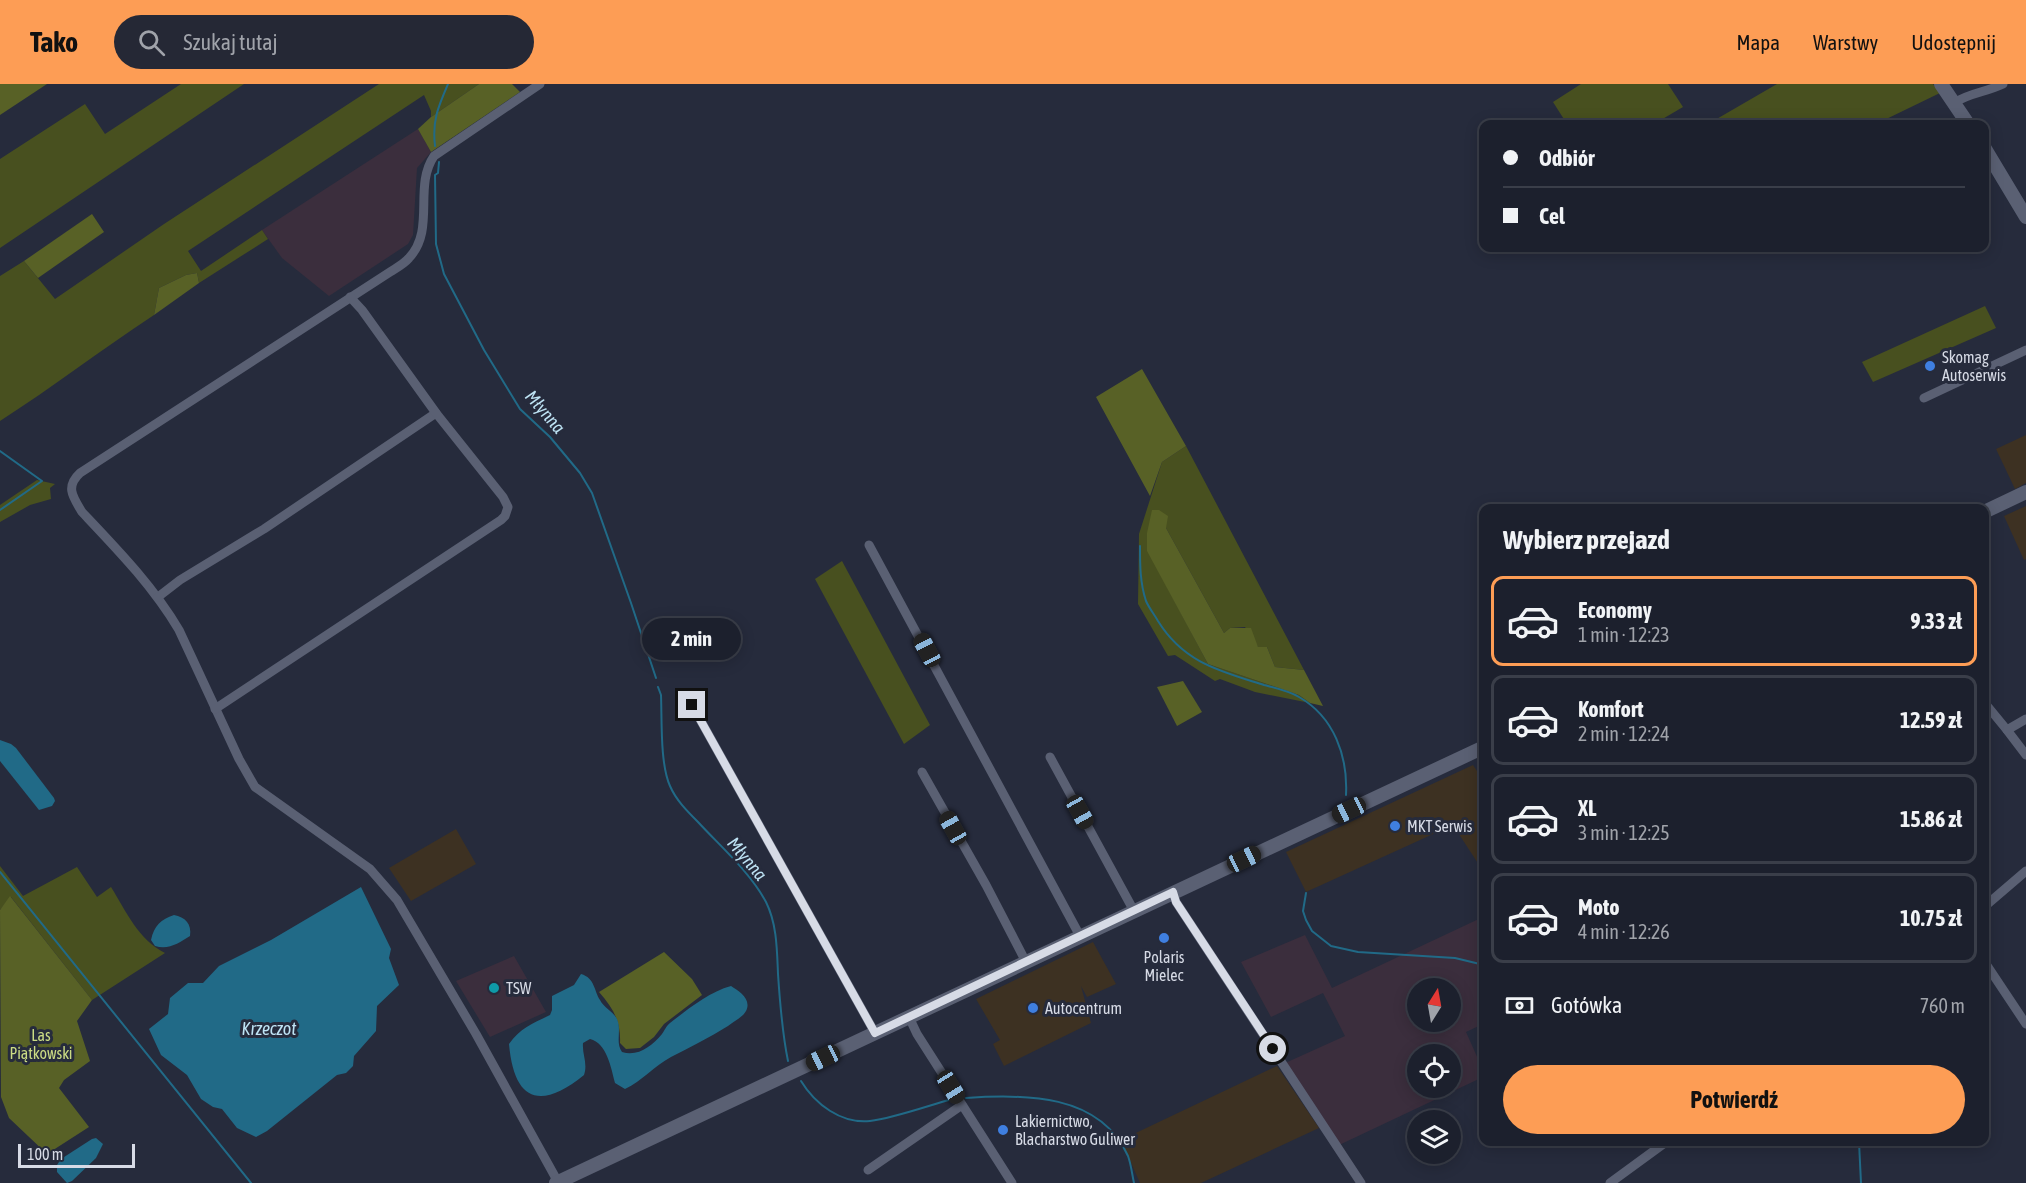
<!DOCTYPE html>
<html lang="pl">
<head>
<meta charset="utf-8">
<style>
	body { margin:0; font-family:"Asap Condensed",sans-serif; background:#252835; color:#f1f3f6; height:100vh; display:flex; flex-direction:column; font-size:22px; white-space:nowrap }
	* { box-sizing:border-box; margin:0 }
	p { font-size:20px; color:#a0a3aa }
	.icon { flex:none; width:33px; height:33px; fill:none; stroke:currentColor; stroke-width:2; stroke-linecap:round; stroke-linejoin:round }
	.map { position:relative; flex:1; overflow:hidden }
	.drawer { position:absolute; left:1479px; top:420px; width:510px; height:642px; display:flex; flex-direction:column; background:#1c202d; border-radius:12px; box-shadow:0 3px 15px #0003,0 0 0 2px #3a3e49 }
	.drawer>* { flex:none }
	.guide { position:absolute; left:1479px; top:36px; width:510px; height:132px; border-radius:12px; box-shadow:0 3px 15px #0003,0 0 0 2px #3a3e49; display:grid; align-content:center; height:132px; padding:0 24px; background:#1c202d }
	.needle { width:39px; rotate:11deg }
	.tools { position:absolute; left:1407px; top:894px; display:grid; gap:12px }
	.tools a { display:grid; place-items:center; width:54px; height:54px; border-radius:50%; background:#1c202d; box-shadow:0 3px 15px #0003,0 0 0 2px #3a3e49; font-size:30px }
	.scale { position:absolute; left:18px; bottom:15px; width:117px; box-sizing:border-box; padding-left:6px; border:3px solid #d7dbe6; border-top:0; font-size:16px; line-height:21px; white-space:nowrap; color:#d7dbe6; -webkit-text-stroke:4px #262b3c; paint-order:stroke }
	.end { position:absolute; width:27px; height:27px; margin:-14px; border:8px solid #d7dbe6; background:#111; box-shadow:0 0 0 3px #111 }
	.from { border-radius:50% }
	.bubble { position:absolute; height:42px; border-radius:21px; background:#1c202d; box-shadow:0 3px 15px #0003,0 0 0 2px #3a3e49; font-size:20px; font-weight:700; line-height:42px; text-align:center }
	.car { position:absolute; width:18px; height:36px; margin:-18px -9px; border-radius:8px; box-shadow:0 0 4px 2px #0007; background:linear-gradient(#222 24%,#8ab4d8 0 40%,#222 0 76%,#8ab4d8 0 86%,#222 0) }
	.guide b { display:flex; align-items:center; gap:21px; height:57px; font-size:22px }
	.guide b+b { border-top:2px solid #3a3e49 }
	.guide i { width:15px; height:15px; background:#f1f3f6 }
	ul { padding:0; list-style:none }
	li { display:flex; align-items:center; gap:18px; height:90px; margin:0 12px 9px; padding:0 12px; border:3px solid #3a3e49; border-radius:12px }
	li div { flex:1 }
	li b { display:block; font-size:22px }
	li em { font-style:normal; font-weight:700 }
	li.on { border-color:#fd9d55 }
	li>.icon { width:54px; height:54px; stroke-width:1.5 }
	h2 { padding:0 24px; font-size:27px; line-height:72px }
	.pay { display:flex; align-items:center; gap:15px; height:66px; padding:0 24px; font-size:22px }
	.pay p { margin-inline-start:auto }
	.primary-button { display:flex; gap:12px; margin-top:auto; padding:12px 24px }
	.primary-button a { flex:1; height:69px; border-radius:36px; background:#fd9d55; color:#111; font-size:24px; font-weight:700; line-height:69px; text-align:center }
	header { display:flex; align-items:center; gap:36px; box-sizing:border-box; height:84px; padding:0 30px; background:#fd9d55; color:#111 }
	header strong { font-size:28px }
	nav { display:flex; gap:33px; margin-inline-start:auto; font-size:21px }
	.search { width:420px; height:54px; background:#252835; display:flex; align-items:center; gap:15px; box-sizing:border-box; padding:0 21px; border-radius:33px; color:#a0a3aa; font-size:22px }
	.map>svg:first-child { display:block }
	.commercial { fill:#3d3122 }
	.industrial { fill:#3b2e3d; fill-rule:evenodd }
	.green { fill:#48501f }
	.forest { fill:#586126 }
	.water { fill:#216a87 }
	.lines { fill:none; stroke-linecap:round; stroke-linejoin:round }
	.stream { stroke:#216a87; stroke-width:2 }
	.street { stroke:#5a6073; stroke-width:9 }
	.secondary { stroke:#5a6073; stroke-width:14 }
	.route { stroke:#d7dbe6; stroke-width:8 }
	.shop-dot { fill:#3f7fe0; stroke:#262b3c; stroke-width:2 }
	.culture-dot { fill:#0f9aa8; stroke:#262b3c; stroke-width:2 }
	.labels { text-anchor:middle; stroke-width:6; stroke-linejoin:round; paint-order:stroke }
	.poi-label { font-size:16px; fill:#d7dbe6; stroke:#262b3c; text-anchor:start }
	.park-label { font-size:16px; fill:#cbdb84; stroke:#262b3c }
	.water-label { font-size:18px; font-style:italic; fill:#bee3f4; stroke:#262b3c }
</style>
</head>
<body>
<header>
<strong>Tako</strong>
<div class="search"><svg class="icon" aria-label="search" viewBox="0 0 24 24"><circle cx="10" cy="10" r="6"/><path d="M15 15l6 6"/></svg>Szukaj tutaj</div>
<nav><a>Mapa</a><a>Warstwy</a><a>Udostępnij</a></nav>
</header>
<div class="map">
<svg width="2026" height="1099" viewBox="0 0 2026 1099">
	<rect width="100%" height="100%" fill="#262b3c"/>
	<g class="commercial">
		<path d="M 2026,351 L 2026,399 L 2015,405 L 1996,365 Z"/>
		<path d="M 2026,422 L 2026,475 L 2024,476 L 2004,432 Z"/>
		<path d="M 1473,681 L 1483,696 L 1483,787 L 1453,741 L 1306,808 L 1286,768 Z"/>
		<path d="M 456,745 L 476,780 L 411,817 L 389,784 Z"/>
		<path d="M 1093,858 L 1116,900 L 1087,913 L 1081,902 L 1091,939 L 1004,982 L 993,960 L 1000,956 L 976,915 Z"/>
		<path d="M 1277,982 L 1319,1044 L 1201,1099 L 1140,1099 L 1121,1056 Z"/>
	</g>
	<g class="industrial">
		<path d="M 418,45 L 431,68 L 417,84 L 413,151 L 408,160 L 329,212 L 282,174 L 262,146 Z"/>
		<path d="M 1483,833 L 1483,940 L 1466,948 L 1483,986 L 1483,993 L 1337,1062 L 1283,980 L 1345,952 L 1323,909 L 1271,933 L 1241,878 L 1305,851 L 1332,904 ZM 1418,904 L 1450,904 L 1450,938 L 1418,938 ZM 1418,970 L 1450,970 L 1450,1004 L 1418,1004 Z"/>
		<path d="M 514,872 L 546,928 L 490,953 L 456,897 Z"/>
	</g>
	<g class="green">
		<path d="M 181,0 L 244,0 L 0,164 L 0,75 L 85,20 L 105,50 Z"/>
		<path d="M 379,0 L 479,0 L 431,33 L 431,27 L 424,11 L 188,167 L 201,187 L 262,146 L 268,155 L 199,199 L 197,189 L 186,191 L 159,204 L 154,231 C 102,265 53,303 0,337 L 0,192 L 24,177 L 55,215 L 164,140 Z"/>
		<path d="M 1581,0 L 1668,0 L 1683,23 L 1654,40 L 1567,40 L 1553,18 Z"/>
		<path d="M 1777,0 L 1933,0 L 1940,9 L 1876,40 L 1698,40 L 1708,40 Z"/>
		<path d="M 1985,222 L 1996,244 L 1873,298 L 1862,278 Z"/>
		<path d="M 1186,362 L 1304,586 L 1275,583 L 1267,563 L 1258,563 L 1245,543 L 1230,544 L 1224,549 L 1166,444 L 1147,449 L 1148,467 L 1208,580 L 1299,611 L 1310,619 L 1255,608 L 1220,595 L 1215,597 L 1175,571 L 1168,572 L 1138,520 L 1139,450 L 1162,378 Z"/>
		<path d="M 37,396 L 55,400 L 50,404 L 51,415 L 30,421 L 0,438 L 0,421 Z"/>
		<path d="M 842,477 L 930,641 L 904,660 L 815,495 Z"/>
		<path d="M 0,782 L 23,812 L 77,783 L 97,813 L 111,803 C 127,829 138,855 165,869 L 92,916 L 11,813 L 0,826 Z"/>
	</g>
	<g class="forest">
		<path d="M 0,0 L 47,0 L 0,31 Z"/>
		<path d="M 479,0 L 512,0 L 520,8 L 431,68 L 418,45 L 431,33 Z"/>
		<path d="M 92,130 L 104,148 L 38,194 L 24,177 Z"/>
		<path d="M 197,189 L 199,199 L 154,231 L 159,204 L 186,191 Z"/>
		<path d="M 1142,285 L 1186,362 L 1162,378 L 1150,412 L 1096,313 Z"/>
		<path d="M 1152,426 L 1159,426 L 1168,432 L 1166,444 L 1224,549 L 1230,544 L 1251,544 L 1258,563 L 1267,563 L 1275,583 L 1304,586 L 1323,622 L 1310,619 L 1299,611 L 1208,580 L 1147,467 L 1147,449 Z"/>
		<path d="M 1183,597 L 1202,628 L 1177,642 L 1157,603 Z"/>
		<path d="M 10,812 L 92,916 L 77,937 L 90,977 L 64,996 L 59,1004 L 89,1043 L 47,1070 L 9,1034 L 1,1013 L 0,826 Z"/>
		<path d="M 664,868 L 692,895 L 702,911 L 664,940 L 654,953 L 640,964 L 626,965 L 620,959 C 621,937 613,924 599,908 Z"/>
	</g>
	<g class="water">
		<path d="M 0,656 L 11,660 L 16,664 L 54,714 L 55,717 L 52,722 L 39,726 L 0,677 Z"/>
		<path d="M 361,803 L 391,865 L 389,874 L 399,901 L 377,922 L 376,947 L 354,972 L 353,982 L 346,989 L 337,991 L 267,1047 L 256,1053 L 237,1044 L 222,1025 L 213,1023 L 201,1015 L 187,991 L 161,971 L 149,945 L 168,930 L 170,914 L 188,899 L 203,899 L 219,882 L 271,856 Z"/>
		<path d="M 174,831 C 185,833 192,840 190,852 C 179,859 169,866 155,862 L 151,856 C 154,842 161,835 174,831 Z"/>
		<path d="M 581,890 C 595,894 594,907 600,916 C 604,924 613,927 617,935 C 622,946 615,958 622,968 C 638,973 652,962 662,950 C 665,946 666,942 670,939 C 688,925 709,908 731,902 C 739,907 752,915 746,927 C 743,933 733,938 728,942 C 709,954 690,963 671,973 C 654,982 642,997 625,1005 L 615,999 C 611,984 607,959 590,955 L 583,959 C 582,971 588,979 584,991 C 540,1027 514,1017 509,960 C 520,944 534,939 550,931 L 552,926 L 552,912 L 574,901 Z"/>
		<path d="M 96,1054 L 103,1060 L 96,1074 L 72,1097 L 67,1099 L 57,1088 L 57,1081 L 61,1075 L 92,1055 Z"/>
	</g>
	<g class="lines">
		<g class="stream">
			<path d="M 435,62 C 432,37 438,23 448,0"/>
			<path d="M 439,78 L 438,89 L 435,91 L 436,160 L 444,190 L 484,266 L 520,325 L 550,353 L 580,389 L 592,409 L 631,519 L 656,594"/>
			<path d="M 0,367 L 42,397 L 0,426"/>
			<path d="M 1140,462 C 1140,481 1140,499 1146,517 C 1149,524 1154,530 1158,537 C 1184,579 1220,587 1264,601 C 1275,604 1289,607 1299,613 C 1334,633 1348,672 1346,711"/>
			<path d="M 658,603 L 661,611 C 662,636 660,680 670,702 C 676,716 687,727 698,738 C 721,763 750,788 766,818 C 777,840 777,866 778,890 C 780,920 782,948 788,977"/>
			<path d="M 0,788 L 251,1099"/>
			<path d="M 1306,809 L 1303,827 L 1306,836 L 1312,847 L 1331,862 L 1358,868 L 1455,874 L 1484,881"/>
			<path d="M 801,997 C 815,1020 841,1040 870,1037 C 894,1034 927,1022 952,1015"/>
			<path d="M 966,1014 C 1024,1010 1100,1009 1128,1072 C 1131,1080 1132,1090 1134,1099"/>
			<path d="M 1859,1058 L 1861,1099"/>
		</g>
		<g class="street">
			<path d="M 540,0 L 434,72 C 413,103 436,145 409,174 C 404,180 396,184 390,188 L 80,389 C 65,403 73,413 82,428 C 117,465 153,502 179,546 L 239,675 L 255,703 L 370,785 L 397,816 L 476,950 L 558,1098"/>
			<path d="M 1954,19 C 1968,9 1987,8 2003,0"/>
			<path d="M 1924,314 L 2026,266"/>
			<path d="M 869,461 L 1080,852"/>
			<path d="M 158,513 L 180,496 L 264,445 L 436,329"/>
			<path d="M 1984,618 L 2007,646"/>
			<path d="M 692,621 L 875,949"/>
			<path d="M 215,625 L 501,436 L 505,432 L 508,423 L 503,413 L 436,329 L 362,226 L 350,213"/>
			<path d="M 2026,635 L 2007,646 L 2026,671"/>
			<path d="M 1050,673 L 1134,827"/>
			<path d="M 922,688 L 986,801 L 1026,878"/>
			<path d="M 1173,808 L 1176,818 L 1361,1099"/>
			<path d="M 1984,823 L 2026,787"/>
			<path d="M 1984,877 L 2026,940"/>
			<path d="M 909,933 L 917,950 L 1012,1099"/>
			<path d="M 868,1086 L 962,1021"/>
			<path d="M 1610,1099 L 1666,1058"/>
		</g>
		<g class="secondary">
			<path d="M 1941,0 L 1968,40"/>
			<path d="M 1984,63 L 2026,133"/>
			<path d="M 1984,428 L 2026,408"/>
			<path d="M 556,1099 L 1484,663"/>
		</g>
	</g>
	<g class="lines">
		<path class="route" d="M 692,621 L 875,949 L 1173,808 L 1176,818 L 1273,965"/>
	</g>
	<g class="shop-dot">
		<circle cx="1930" cy="282" r="6"/>
		<circle cx="1395" cy="742" r="6"/>
		<circle cx="1164" cy="854" r="6"/>
		<circle cx="1033" cy="924" r="6"/>
		<circle cx="1003" cy="1046" r="6"/>
	</g>
	<circle class="culture-dot" cx="494" cy="904" r="6"/>
	<g class="labels">
		<g class="poi-label">
			<text x="1942" y="279">Skomag<tspan x="1942" dy="18">Autoserwis</tspan></text>
			<text x="1407" y="748">MKT Serwis</text>
			<text x="1164" y="879" text-anchor="middle">Polaris<tspan x="1164" dy="18">Mielec</tspan></text>
			<text x="506" y="910">TSW</text>
			<text x="1045" y="930">Autocentrum</text>
			<text x="1015" y="1043">Lakiernictwo,<tspan x="1015" dy="18">Blacharstwo Guliwer</tspan></text>
		</g>
		<g class="park-label">
			<text x="41" y="957">Las<tspan x="41" dy="18">Piątkowski</tspan></text>
		</g>
		<g class="water-label">
			<text transform="translate(545 328) rotate(49)" y="6">Młynna</text>
			<text transform="translate(747 775) rotate(50)" y="6">Młynna</text>
			<text x="269" y="951">Krzeczot</text>
		</g>
	</g>
</svg>
<div class="tools">
<a><svg class="needle" viewBox="-14 -14 28 28"><path d="M0-13l5 13h-10z" fill="#e53935"/><path d="M0 13l5-13h-10z" fill="#a0a3aa"/></svg></a>
<a><svg class="icon" aria-label="locate" viewBox="0 0 24 24"><circle cx="12" cy="12" r="6"/><path d="M12 2v4M12 18v4M2 12h4M18 12h4"/></svg></a>
<a><svg class="icon" aria-label="layers" viewBox="0 0 24 24"><path d="M12 4l9 5-9 5-9-5zM3 14l9 5 9-5"/></svg></a>
</div>
<div class="scale">100 m</div>
<i class="end from" style="left:1273px;top:965px"></i>
<i class="end" style="left:692px;top:621px"></i>
<div class="bubble" style="left:642px;top:534px;width:99px">2 min</div>
<i class="car" style="left:927px;top:566px;rotate:332deg"></i>
<i class="car" style="left:1349px;top:726px;rotate:245deg"></i>
<i class="car" style="left:1080px;top:728px;rotate:151deg"></i>
<i class="car" style="left:953px;top:744px;rotate:331deg"></i>
<i class="car" style="left:1244px;top:775px;rotate:65deg"></i>
<i class="car" style="left:823px;top:974px;rotate:245deg"></i>
<i class="car" style="left:951px;top:1003px;rotate:148deg"></i>
<div class="guide">
<b><i class="from"></i>Odbiór</b>
<b><i></i>Cel</b>
</div>
<section class="drawer">
<h2>Wybierz przejazd</h2>
<ul>
<li class="on"><svg class="icon" aria-label="car" viewBox="0 0 24 24"><path d="M5 17H2v-5l4-1 3-4h7l3 4 3 1v5h-3M9 17h6M6 11h13"/><circle cx="7" cy="17" r="2"/><circle cx="17" cy="17" r="2"/></svg><div><b>Economy</b><p>1 min · 12:23</p></div><em>9.33 zł</em></li>
<li><svg class="icon" aria-label="car" viewBox="0 0 24 24"><path d="M5 17H2v-5l4-1 3-4h7l3 4 3 1v5h-3M9 17h6M6 11h13"/><circle cx="7" cy="17" r="2"/><circle cx="17" cy="17" r="2"/></svg><div><b>Komfort</b><p>2 min · 12:24</p></div><em>12.59 zł</em></li>
<li><svg class="icon" aria-label="car" viewBox="0 0 24 24"><path d="M5 17H2v-5l4-1 3-4h7l3 4 3 1v5h-3M9 17h6M6 11h13"/><circle cx="7" cy="17" r="2"/><circle cx="17" cy="17" r="2"/></svg><div><b>XL</b><p>3 min · 12:25</p></div><em>15.86 zł</em></li>
<li><svg class="icon" aria-label="car" viewBox="0 0 24 24"><path d="M5 17H2v-5l4-1 3-4h7l3 4 3 1v5h-3M9 17h6M6 11h13"/><circle cx="7" cy="17" r="2"/><circle cx="17" cy="17" r="2"/></svg><div><b>Moto</b><p>4 min · 12:26</p></div><em>10.75 zł</em></li>
</ul>
<div class="pay"><svg class="icon" aria-label="cash" viewBox="0 0 24 24"><path d="M3 7h18v10H3z"/><circle cx="12" cy="12" r="2"/></svg>Gotówka<p>760 m</p></div>
<div class="primary-button"><a>Potwierdź</a></div>
</section>
</div>
</body>
</html>
